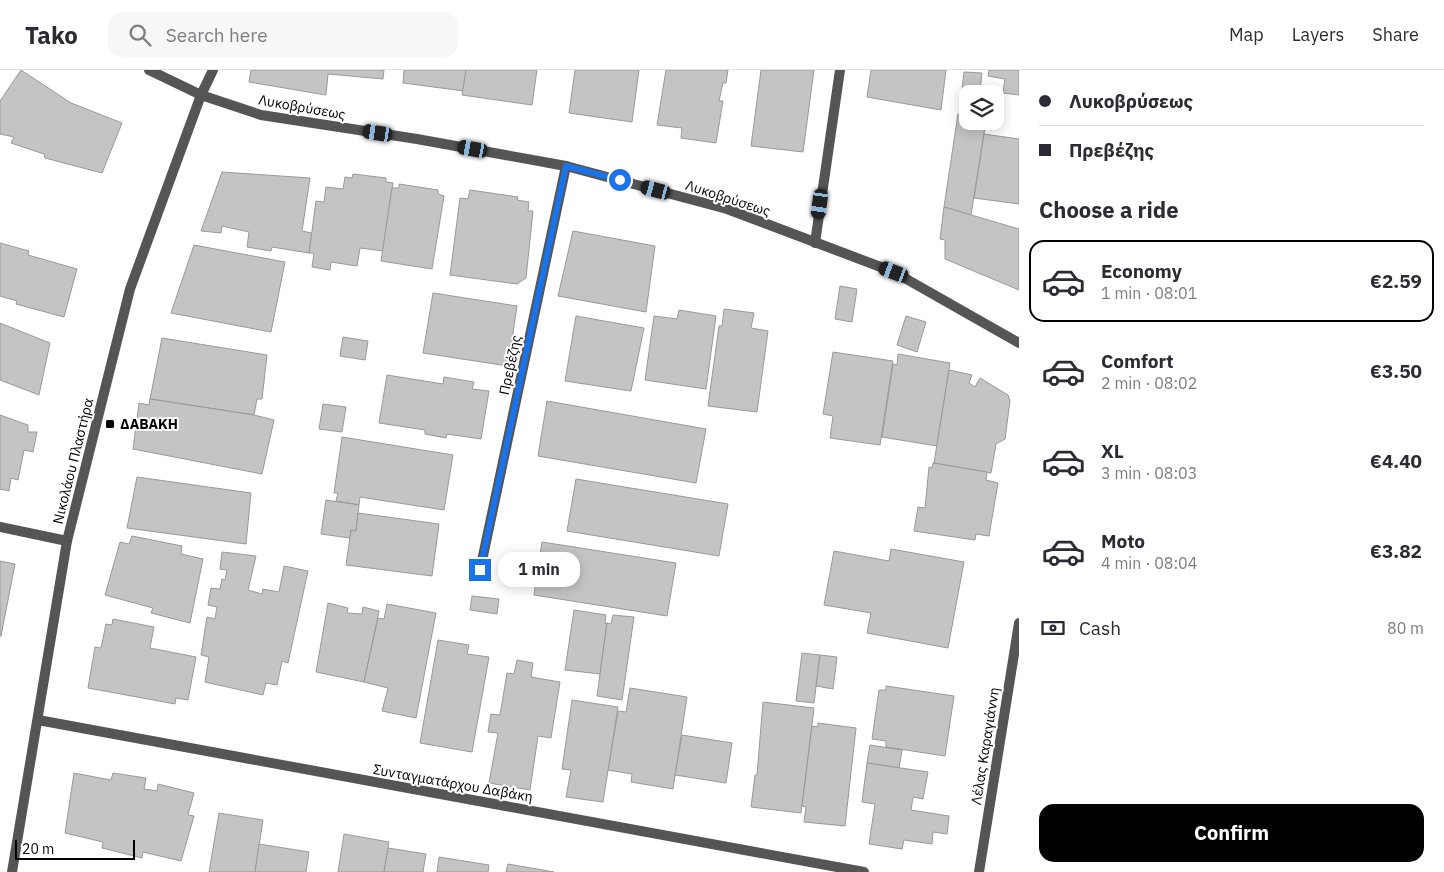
<!DOCTYPE html>
<html lang="en">
<head>
<meta charset="utf-8">
<style>
	body { margin:0; font-family:"IBM Plex Sans",sans-serif; background:#f7f7f7; color:#2b2b33; height:100vh; display:flex; flex-direction:column; font-size:19px; white-space:nowrap }
	* { box-sizing:border-box; margin:0 }
	p { font-size:16px; color:#7c7c81 }
	.icon { flex:none; width:28px; height:28px; fill:none; stroke:currentColor; stroke-width:2; stroke-linecap:round; stroke-linejoin:round }
	.map { position:relative; flex:1; overflow:hidden }
	.panel { display:flex; flex-direction:column; background:#fff; width:425px }
	.panel>* { flex:none }
	.top-card { display:grid; align-content:center; height:110px; padding:0 20px; background:#fff }
	.fabs { position:absolute; left:959px; top:15px; display:grid; gap:10px }
	.fabs a { display:grid; place-items:center; width:45px; height:45px; border-radius:10px; background:#fff; box-shadow:0 2px 12px #0003; font-size:25px }
	.scale { position:absolute; left:15px; bottom:12px; width:120px; box-sizing:border-box; padding-left:5px; border:2px solid #000; border-top:0; font-size:14px; line-height:18px; white-space:nowrap; color:#000; -webkit-text-stroke:4px #fff; paint-order:stroke }
	.end { position:absolute; width:22px; height:22px; margin:-11px; border:6px solid #1a73e8; background:#fff; box-shadow:0 0 0 2px #fff }
	.from { border-radius:50% }
	.bubble { position:absolute; height:35px; border-radius:15px; background:#fff; box-shadow:0 2px 12px #0003; font-size:16px; font-weight:800; line-height:35px; text-align:center }
	.car { position:absolute; width:15px; height:30px; margin:-15px -8px; border-radius:6px; box-shadow:0 0 4px 1px #0007; background:linear-gradient(#222 24%,#8ab4d8 0 40%,#222 0 76%,#8ab4d8 0 86%,#222 0) }
	.top-card b { display:flex; align-items:center; gap:18px; height:48px; font-size:19px }
	.top-card b+b { border-top:1px solid #e1e1e2 }
	.top-card i { width:12px; height:12px; background:#2b2b33 }
	ul { padding:0; list-style:none }
	li { display:flex; align-items:center; gap:15px; height:82px; margin:0 10px 8px; padding:0 10px; border:2px solid transparent; border-radius:15px }
	li div { flex:1 }
	li b { display:block; font-size:19px }
	li em { font-style:normal; font-weight:800 }
	li.selected { border-color:#000 }
	li>.icon { width:45px; height:45px; stroke-width:1.5 }
	h2 { padding:0 20px; font-size:22px; line-height:60px }
	.pay { display:flex; align-items:center; gap:12px; height:55px; padding:0 20px; font-size:19px }
	.pay p { margin-inline-start:auto }
	.button { display:flex; gap:10px; margin-top:auto; padding:10px 20px }
	.button a { flex:1; height:58px; border-radius:15px; background:#000; color:#fff; font-size:20px; font-weight:800; line-height:58px; text-align:center }
	header { display:flex; align-items:center; gap:30px; box-sizing:border-box; height:70px; padding:0 25px; background:#fff; border-bottom:1px solid #e1e1e2 }
	header strong { font-size:24px }
	nav { display:flex; gap:28px; margin-inline-start:auto; font-size:18px }
	.search { width:350px; height:45px; background:#f7f7f7; display:flex; align-items:center; gap:12px; box-sizing:border-box; padding:0 18px; border-radius:15px; color:#7c7c81; font-size:19px }
	main { display:flex; flex:1; min-height:0 }
	.map>svg:first-child { display:block }
	.building { fill:#c4c4c4; stroke:#999 }
	.lines { fill:none; stroke-linecap:round; stroke-linejoin:round }
	.service { stroke:#555; stroke-width:10 }
	.minor { stroke:#555; stroke-width:10 }
	.route { stroke:#1a73e8; stroke-width:6 }
	.poi-dot { fill:#000; stroke:#fff; stroke-width:2 }
	.labels { text-anchor:middle; stroke-width:4; stroke-linejoin:round; paint-order:stroke }
	.street-label { font-size:14px; fill:#000; stroke:#fff }
	.poi-label { font-size:14px; font-weight:bold; fill:#000; stroke:#fff; text-anchor:start }
</style>
</head>
<body>
<header>
<strong>Tako</strong>
<div class="search"><svg class="icon" aria-label="search" viewBox="0 0 24 24"><circle cx="10" cy="10" r="6"/><path d="M15 15l6 6"/></svg>Search here</div>
<nav><a>Map</a><a>Layers</a><a>Share</a></nav>
</header>
<main>
<div class="map">
<svg width="1019" height="802" viewBox="0 0 1019 802">
	<rect width="100%" height="100%" fill="#fff"/>
	<g class="building">
		<path d="M 21,0 L 71,33 L 122,53 L 102,103 L 45,88 L 44,84 L 11,73 L 14,67 L 0,64 L 0,31 Z"/>
		<path d="M 251,0 L 384,0 L 383,9 L 328,4 L 326,25 L 249,12 Z"/>
		<path d="M 404,0 L 466,0 L 464,21 L 403,13 Z"/>
		<path d="M 466,0 L 537,0 L 532,35 L 462,25 Z"/>
		<path d="M 575,0 L 639,0 L 632,52 L 569,43 Z"/>
		<path d="M 666,0 L 728,0 L 726,13 L 723,13 L 719,31 L 723,31 L 716,73 L 681,68 L 682,58 L 657,55 Z"/>
		<path d="M 761,0 L 814,0 L 803,82 L 751,76 Z"/>
		<path d="M 871,0 L 946,0 L 941,40 L 867,27 Z"/>
		<path d="M 989,0 L 1019,0 L 1019,25 L 1003,23 L 1005,9 L 988,6 Z"/>
		<path d="M 964,2 L 982,3 L 980,21 L 962,19 Z"/>
		<path d="M 958,44 L 968,46 L 968,51 L 986,51 L 971,145 L 944,137 Z"/>
		<path d="M 984,64 L 1019,69 L 1019,134 L 974,128 Z"/>
		<path d="M 222,102 L 310,108 L 302,161 L 312,163 L 309,183 L 272,177 L 271,181 L 247,177 L 249,162 L 222,156 L 221,163 L 201,161 Z"/>
		<path d="M 353,104 L 386,108 L 386,112 L 393,113 L 383,181 L 360,178 L 357,196 L 331,192 L 330,200 L 312,197 L 314,183 L 309,183 L 316,131 L 324,132 L 326,117 L 343,119 L 345,107 L 352,108 Z"/>
		<path d="M 399,114 L 438,120 L 438,124 L 444,126 L 432,199 L 381,191 L 392,118 L 399,118 Z"/>
		<path d="M 470,120 L 518,127 L 517,130 L 529,132 L 528,141 L 533,141 L 526,208 L 517,214 L 450,205 L 460,128 L 468,129 Z"/>
		<path d="M 944,137 L 1019,159 L 1019,220 L 945,189 L 945,170 L 940,169 Z"/>
		<path d="M 573,161 L 655,176 L 646,242 L 558,226 Z"/>
		<path d="M 0,173 L 29,181 L 28,185 L 77,199 L 64,247 L 16,234 L 17,231 L 0,226 Z"/>
		<path d="M 194,175 L 285,192 L 271,262 L 171,243 Z"/>
		<path d="M 840,216 L 857,219 L 852,252 L 835,249 Z"/>
		<path d="M 433,223 L 517,236 L 508,296 L 423,283 Z"/>
		<path d="M 724,239 L 754,243 L 751,258 L 768,261 L 757,342 L 708,336 L 719,256 L 722,256 Z"/>
		<path d="M 679,240 L 716,246 L 706,319 L 645,310 L 654,246 L 677,249 Z"/>
		<path d="M 576,246 L 644,258 L 631,321 L 565,311 Z"/>
		<path d="M 906,246 L 926,252 L 917,282 L 897,275 Z"/>
		<path d="M 0,253 L 50,273 L 39,325 L 0,310 Z"/>
		<path d="M 343,267 L 368,271 L 365,290 L 340,286 Z"/>
		<path d="M 162,268 L 267,285 L 262,329 L 257,329 L 254,345 L 150,329 Z"/>
		<path d="M 833,282 L 893,291 L 880,375 L 830,368 L 833,346 L 823,344 Z"/>
		<path d="M 898,284 L 950,293 L 937,376 L 882,367 L 893,294 L 897,295 Z"/>
		<path d="M 949,300 L 972,305 L 969,313 L 975,317 L 980,308 L 1008,325 L 1010,331 L 1005,369 L 996,374 L 991,403 L 934,393 Z"/>
		<path d="M 387,305 L 443,314 L 444,307 L 474,312 L 472,319 L 489,321 L 481,369 L 447,364 L 446,368 L 425,364 L 425,360 L 379,353 Z"/>
		<path d="M 150,329 L 254,345 L 274,350 L 262,404 L 133,379 L 139,333 L 149,335 Z"/>
		<path d="M 547,331 L 706,359 L 696,413 L 538,386 Z"/>
		<path d="M 323,334 L 346,337 L 342,362 L 319,359 Z"/>
		<path d="M 0,345 L 28,355 L 28,362 L 37,362 L 33,382 L 24,380 L 18,410 L 11,408 L 9,421 L 0,419 Z"/>
		<path d="M 342,367 L 453,385 L 444,440 L 360,427 L 359,435 L 336,431 L 338,423 L 334,423 Z"/>
		<path d="M 933,393 L 987,402 L 986,410 L 998,413 L 989,466 L 976,464 L 975,470 L 914,461 L 918,437 L 925,438 L 929,397 L 932,398 Z"/>
		<path d="M 137,407 L 251,423 L 246,474 L 127,458 Z"/>
		<path d="M 576,409 L 728,434 L 719,486 L 567,461 Z"/>
		<path d="M 326,430 L 359,435 L 356,461 L 351,460 L 350,468 L 321,464 Z"/>
		<path d="M 358,443 L 439,454 L 432,506 L 346,495 L 351,460 L 356,461 Z"/>
		<path d="M 132,466 L 182,476 L 181,484 L 203,489 L 190,553 L 151,543 L 153,538 L 105,525 L 120,472 L 129,474 Z"/>
		<path d="M 542,472 L 676,493 L 667,546 L 534,525 Z"/>
		<path d="M 891,479 L 964,492 L 948,578 L 867,563 L 871,543 L 824,535 L 834,481 L 889,491 Z"/>
		<path d="M 222,482 L 256,486 L 248,520 L 262,524 L 263,519 L 279,522 L 284,496 L 308,501 L 288,593 L 282,591 L 277,615 L 266,613 L 263,625 L 205,612 L 209,587 L 201,585 L 207,547 L 215,549 L 217,537 L 208,535 L 211,518 L 220,519 L 222,509 L 225,510 L 227,500 L 220,499 Z"/>
		<path d="M 0,491 L 15,494 L 1,566 L 0,566 Z"/>
		<path d="M 472,526 L 499,529 L 497,544 L 470,540 Z"/>
		<path d="M 328,533 L 348,538 L 347,543 L 362,544 L 363,537 L 379,541 L 364,612 L 316,602 Z"/>
		<path d="M 387,534 L 436,543 L 416,648 L 382,641 L 388,618 L 364,612 L 378,548 L 384,549 Z"/>
		<path d="M 574,540 L 606,545 L 605,553 L 607,553 L 600,604 L 565,600 Z"/>
		<path d="M 613,545 L 634,547 L 622,630 L 597,626 L 607,553 L 611,554 Z"/>
		<path d="M 113,549 L 154,557 L 150,578 L 196,587 L 188,630 L 176,628 L 175,634 L 88,618 L 95,577 L 101,578 L 106,554 L 112,555 Z"/>
		<path d="M 438,570 L 469,575 L 467,584 L 489,587 L 472,682 L 420,673 Z"/>
		<path d="M 802,583 L 820,585 L 814,633 L 796,631 Z"/>
		<path d="M 820,585 L 837,587 L 833,619 L 816,616 Z"/>
		<path d="M 517,590 L 533,593 L 531,607 L 560,612 L 551,668 L 538,666 L 530,720 L 489,713 L 498,663 L 488,662 L 491,644 L 500,645 L 507,603 L 514,604 Z"/>
		<path d="M 886,616 L 954,626 L 945,686 L 886,677 L 886,671 L 872,669 L 879,620 L 886,620 Z"/>
		<path d="M 630,618 L 687,627 L 673,719 L 631,712 L 632,704 L 608,700 L 618,641 L 626,642 Z"/>
		<path d="M 572,630 L 618,637 L 603,732 L 566,727 L 571,700 L 562,699 Z"/>
		<path d="M 763,632 L 814,638 L 801,743 L 751,737 L 755,705 L 757,705 Z"/>
		<path d="M 818,653 L 856,658 L 845,756 L 804,752 L 806,737 L 802,736 L 812,656 L 818,657 Z"/>
		<path d="M 682,665 L 732,673 L 726,713 L 675,705 Z"/>
		<path d="M 870,675 L 902,680 L 899,698 L 867,693 Z"/>
		<path d="M 867,693 L 928,702 L 923,729 L 913,727 L 911,740 L 949,746 L 947,764 L 933,762 L 932,774 L 904,770 L 902,779 L 869,774 L 875,734 L 862,732 Z"/>
		<path d="M 74,703 L 111,710 L 113,703 L 146,708 L 144,719 L 157,721 L 158,714 L 194,723 L 188,745 L 194,746 L 181,791 L 143,782 L 142,788 L 102,778 L 103,772 L 65,763 Z"/>
		<path d="M 219,743 L 263,750 L 255,802 L 209,802 Z"/>
		<path d="M 344,764 L 389,772 L 384,802 L 338,802 Z"/>
		<path d="M 259,774 L 309,782 L 306,802 L 255,802 Z"/>
		<path d="M 388,778 L 426,784 L 423,802 L 384,802 Z"/>
		<path d="M 439,787 L 489,795 L 488,802 L 437,802 Z"/>
		<path d="M 508,794 L 554,802 L 506,802 Z"/>
	</g>
	<g class="lines">
		<path class="service" d="M 815,173 L 840,0"/>
		<g class="minor">
			<path d="M 149,0 L 201,25 L 261,45 L 417,69 L 566,96 L 727,139 L 894,202 L 1019,273"/>
			<path d="M 0,457 L 67,471"/>
			<path d="M 480,500 L 566,96"/>
			<path d="M 38,650 L 864,802"/>
			<path d="M 12,802 L 67,471 L 130,219 L 201,25 L 213,0"/>
			<path d="M 979,802 L 1019,553"/>
		</g>
	</g>
	<g class="lines">
		<path class="route" d="M 480,500 L 566,96 L 620,110"/>
	</g>
	<rect class="poi-dot" x="105" y="349" width="10" height="10" rx="2.5"/>
	<g class="labels">
		<g class="street-label">
			<text transform="translate(302 37) rotate(10)" y="5">Λυκοβρύσεως</text>
			<text transform="translate(728 128) rotate(18)" y="5">Λυκοβρύσεως</text>
			<text transform="translate(510 295) rotate(-78)" y="5">Πρεβέζης</text>
			<text transform="translate(73 391) rotate(-76)" y="5">Νικολάου Πλαστήρα</text>
			<text transform="translate(985 676) rotate(-81)" y="5">Λέλας Καραγιάννη</text>
			<text transform="translate(453 713) rotate(10)" y="5">Συνταγματάρχου Δαβάκη</text>
		</g>
		<g class="poi-label">
			<text x="120" y="359">ΔΑΒΑΚΗ</text>
		</g>
	</g>
</svg>
<div class="fabs">
<a><svg class="icon" aria-label="layers" viewBox="0 0 24 24"><path d="M12 4l9 5-9 5-9-5zM3 14l9 5 9-5"/></svg></a>
</div>
<div class="scale">20 m</div>
<i class="end from" style="left:620px;top:110px"></i>
<i class="end" style="left:480px;top:500px"></i>
<div class="bubble" style="left:498px;top:482px;width:82px">1 min</div>
<i class="car" style="left:378px;top:63px;rotate:279deg"></i>
<i class="car" style="left:473px;top:79px;rotate:280deg"></i>
<i class="car" style="left:656px;top:120px;rotate:285deg"></i>
<i class="car" style="left:820px;top:134px;rotate:188deg"></i>
<i class="car" style="left:894px;top:202px;rotate:291deg"></i>
</div>
<section class="panel">
<div class="top-card">
<b><i class="from"></i>Λυκοβρύσεως</b>
<b><i></i>Πρεβέζης</b>
</div>
<h2>Choose a ride</h2>
<ul>
<li class="selected"><svg class="icon" aria-label="car" viewBox="0 0 24 24"><path d="M5 17H2v-5l4-1 3-4h7l3 4 3 1v5h-3M9 17h6M6 11h13"/><circle cx="7" cy="17" r="2"/><circle cx="17" cy="17" r="2"/></svg><div><b>Economy</b><p>1 min · 08:01</p></div><em>€2.59</em></li>
<li><svg class="icon" aria-label="car" viewBox="0 0 24 24"><path d="M5 17H2v-5l4-1 3-4h7l3 4 3 1v5h-3M9 17h6M6 11h13"/><circle cx="7" cy="17" r="2"/><circle cx="17" cy="17" r="2"/></svg><div><b>Comfort</b><p>2 min · 08:02</p></div><em>€3.50</em></li>
<li><svg class="icon" aria-label="car" viewBox="0 0 24 24"><path d="M5 17H2v-5l4-1 3-4h7l3 4 3 1v5h-3M9 17h6M6 11h13"/><circle cx="7" cy="17" r="2"/><circle cx="17" cy="17" r="2"/></svg><div><b>XL</b><p>3 min · 08:03</p></div><em>€4.40</em></li>
<li><svg class="icon" aria-label="car" viewBox="0 0 24 24"><path d="M5 17H2v-5l4-1 3-4h7l3 4 3 1v5h-3M9 17h6M6 11h13"/><circle cx="7" cy="17" r="2"/><circle cx="17" cy="17" r="2"/></svg><div><b>Moto</b><p>4 min · 08:04</p></div><em>€3.82</em></li>
</ul>
<div class="pay"><svg class="icon" aria-label="cash" viewBox="0 0 24 24"><path d="M3 7h18v10H3z"/><circle cx="12" cy="12" r="2"/></svg>Cash<p>80 m</p></div>
<div class="button"><a>Confirm</a></div>
</section>
</main>
</body>
</html>
